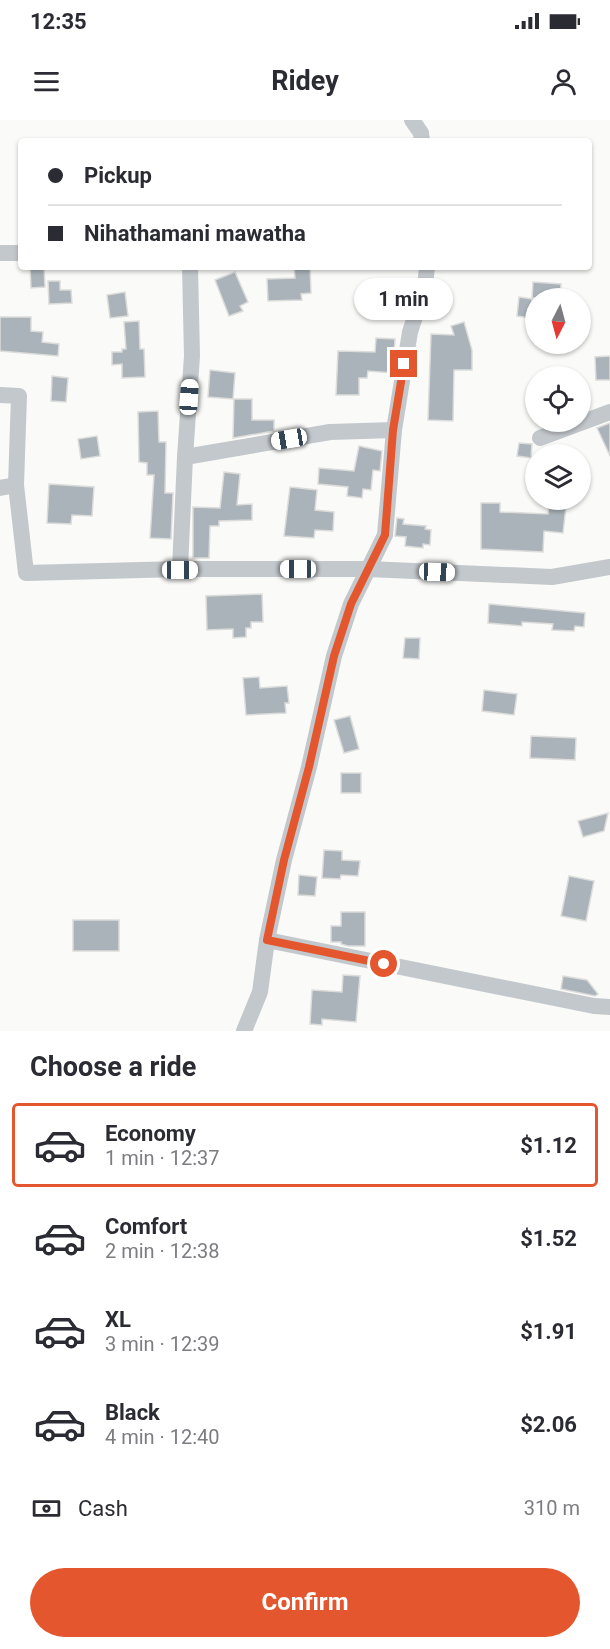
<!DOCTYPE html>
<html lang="en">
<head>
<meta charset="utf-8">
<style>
	body { margin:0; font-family:Roboto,sans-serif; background:#f7f7f7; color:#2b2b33; height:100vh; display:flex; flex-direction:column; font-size:22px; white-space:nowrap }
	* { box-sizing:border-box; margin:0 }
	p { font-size:20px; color:#7c7c81 }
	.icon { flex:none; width:33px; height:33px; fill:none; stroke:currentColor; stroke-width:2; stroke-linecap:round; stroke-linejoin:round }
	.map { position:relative; height:911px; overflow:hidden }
	.details { display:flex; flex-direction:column; background:#fff; flex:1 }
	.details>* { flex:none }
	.guide { position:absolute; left:18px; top:18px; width:574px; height:132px; border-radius:6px; box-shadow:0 2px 4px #0004; display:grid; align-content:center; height:132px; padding:0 30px; background:#fff }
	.needle { width:39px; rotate:186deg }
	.buttons { position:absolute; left:525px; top:168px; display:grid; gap:12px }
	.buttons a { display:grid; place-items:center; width:66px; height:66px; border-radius:50%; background:#fff; box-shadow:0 2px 4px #0004; font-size:30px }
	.end { position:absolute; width:27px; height:27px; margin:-14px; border:8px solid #e4572e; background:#fff; box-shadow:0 0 0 3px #fff }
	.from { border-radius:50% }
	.bubble { position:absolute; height:42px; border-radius:21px; background:#fff; box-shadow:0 2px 4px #0004; font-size:20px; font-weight:700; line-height:42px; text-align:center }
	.car { position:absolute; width:18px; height:36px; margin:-18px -9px; border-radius:8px; box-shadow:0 0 4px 2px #0007; background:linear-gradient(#fff 24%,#345 0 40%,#fff 0 76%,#345 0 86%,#fff 0) }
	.guide b { display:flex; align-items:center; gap:21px; height:57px; font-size:22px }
	.guide b+b { border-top:2px solid #e1e1e2 }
	.guide i { width:15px; height:15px; background:#2b2b33 }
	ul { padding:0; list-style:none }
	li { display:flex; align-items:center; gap:18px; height:84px; margin:0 12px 9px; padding:0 18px; border:3px solid transparent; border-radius:6px }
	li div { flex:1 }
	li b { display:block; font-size:22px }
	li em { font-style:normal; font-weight:700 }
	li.active { border-color:#e4572e }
	li>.icon { width:54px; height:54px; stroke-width:1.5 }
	h2 { padding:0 30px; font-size:27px; line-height:72px }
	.pay { display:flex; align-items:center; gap:15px; height:66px; padding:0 30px; font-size:22px }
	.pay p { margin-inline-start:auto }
	.cta { display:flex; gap:12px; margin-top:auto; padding:12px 30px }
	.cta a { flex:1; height:69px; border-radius:36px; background:#e4572e; color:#fff; font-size:24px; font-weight:700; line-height:69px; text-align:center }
	.status { display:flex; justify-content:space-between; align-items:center; height:42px; padding:0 30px; background:#fff; direction:ltr }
	.status svg { height:16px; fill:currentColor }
	header { display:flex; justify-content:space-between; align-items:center; height:78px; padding:0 30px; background:#fff; font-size:27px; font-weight:700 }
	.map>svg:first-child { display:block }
	.building { fill:#aab3b9; stroke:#dcdcda; stroke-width:1.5 }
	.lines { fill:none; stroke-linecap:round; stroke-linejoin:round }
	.street { stroke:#c3c8cc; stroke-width:16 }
	.route { stroke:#e4572e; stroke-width:8 }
</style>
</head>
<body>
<div class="status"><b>12:35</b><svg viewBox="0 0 49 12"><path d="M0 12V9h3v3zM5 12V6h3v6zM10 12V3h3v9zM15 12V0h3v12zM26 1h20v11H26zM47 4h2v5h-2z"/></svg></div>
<header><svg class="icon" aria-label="menu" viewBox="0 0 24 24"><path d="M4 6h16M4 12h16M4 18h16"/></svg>Ridey<svg class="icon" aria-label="person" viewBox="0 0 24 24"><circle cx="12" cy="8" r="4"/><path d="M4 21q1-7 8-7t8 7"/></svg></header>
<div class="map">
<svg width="610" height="911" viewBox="0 0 610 911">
	<rect width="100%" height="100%" fill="#fafaf8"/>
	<g class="building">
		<path d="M 30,147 L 44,147 L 45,167 L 31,168 Z"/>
		<path d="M 294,147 L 310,147 L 311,173 L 301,174 L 302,180 L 268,181 L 267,159 L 295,158 Z"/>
		<path d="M 235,152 L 248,182 L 240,186 L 243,191 L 229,196 L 215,160 Z"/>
		<path d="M 48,161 L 60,161 L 60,170 L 71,170 L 72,183 L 49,184 Z"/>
		<path d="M 533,162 L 561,164 L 560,177 L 532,178 Z"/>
		<path d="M 394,170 L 396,194 L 370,195 L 369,172 Z"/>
		<path d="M 125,172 L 128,196 L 110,198 L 107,175 Z"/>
		<path d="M 519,177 L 532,179 L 530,198 L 517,196 Z"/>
		<path d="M 0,197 L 31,197 L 31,211 L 43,212 L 42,222 L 59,224 L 58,236 L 0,231 Z"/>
		<path d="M 139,201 L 140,229 L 144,229 L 145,257 L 122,258 L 122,244 L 112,245 L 112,232 L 122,232 L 122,229 L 126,229 L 124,202 Z"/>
		<path d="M 464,202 L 472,230 L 472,250 L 454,250 L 453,301 L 428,300 L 431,214 L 454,215 L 451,206 Z"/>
		<path d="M 376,218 L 395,219 L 393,253 L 368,251 L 367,258 L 359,258 L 359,275 L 336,275 L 338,231 L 375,232 Z"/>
		<path d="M 610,236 L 610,260 L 596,260 L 595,237 Z"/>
		<path d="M 210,250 L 235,253 L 233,279 L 208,277 Z"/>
		<path d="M 52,256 L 68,258 L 66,282 L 51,281 Z"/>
		<path d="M 234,279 L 252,279 L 252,300 L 274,300 L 274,311 L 233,318 Z"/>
		<path d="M 158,291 L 159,322 L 166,322 L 165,373 L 173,373 L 171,419 L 150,418 L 154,355 L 147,355 L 147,343 L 139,342 L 138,292 Z"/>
		<path d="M 610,303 L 610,336 L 597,308 Z"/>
		<path d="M 97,316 L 100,336 L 81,339 L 78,319 Z"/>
		<path d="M 519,323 L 532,324 L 531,338 L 517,336 Z"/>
		<path d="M 359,326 L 382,331 L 380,351 L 373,350 L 371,370 L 363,369 L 362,378 L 347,376 L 348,367 L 318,364 L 319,348 L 354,351 Z"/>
		<path d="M 224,352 L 240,354 L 237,385 L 252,384 L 252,400 L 219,401 L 219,406 L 210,406 L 209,438 L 193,438 L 193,387 L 220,388 Z"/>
		<path d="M 49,364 L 94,367 L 92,396 L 72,395 L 71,404 L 47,403 Z"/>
		<path d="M 290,367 L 317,370 L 315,390 L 334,392 L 333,411 L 315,410 L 314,418 L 284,416 Z"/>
		<path d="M 549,380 L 567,380 L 565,395 L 563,413 L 544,411 L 543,432 L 481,429 L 481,383 L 500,383 L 500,392 L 548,394 Z"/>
		<path d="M 397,398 L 404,399 L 403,404 L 426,406 L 425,409 L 431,410 L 430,425 L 423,424 L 423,428 L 405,426 L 406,417 L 395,416 Z"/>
		<path d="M 262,474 L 263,502 L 251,502 L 251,508 L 246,508 L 246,517 L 233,518 L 233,509 L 207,510 L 206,476 Z"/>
		<path d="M 489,484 L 585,493 L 584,507 L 575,506 L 574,511 L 552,510 L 553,504 L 522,502 L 522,506 L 488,503 Z"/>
		<path d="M 405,518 L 420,518 L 419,539 L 403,538 Z"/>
		<path d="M 259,557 L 260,568 L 287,566 L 289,583 L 285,583 L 286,593 L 246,595 L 243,558 Z"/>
		<path d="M 484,570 L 517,574 L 514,595 L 482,591 Z"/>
		<path d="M 350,596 L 359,629 L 344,633 L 334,600 Z"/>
		<path d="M 531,616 L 576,618 L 575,640 L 530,638 Z"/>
		<rect x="341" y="653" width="20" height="20"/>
		<path d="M 608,693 L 604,711 L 583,717 L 578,701 Z"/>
		<path d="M 324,730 L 342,731 L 342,740 L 360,741 L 358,756 L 341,755 L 340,759 L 322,758 Z"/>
		<path d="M 299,755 L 317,757 L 315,776 L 298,775 Z"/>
		<path d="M 569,756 L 594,761 L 586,801 L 561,796 Z"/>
		<path d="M 341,792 L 365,792 L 365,826 L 348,826 L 341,824 L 341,822 L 331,822 L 331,806 L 341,806 Z"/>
		<rect x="73" y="800" width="46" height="31"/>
		<path d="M 343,855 L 360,856 L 356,902 L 322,899 L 322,905 L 310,904 L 312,870 L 342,872 Z"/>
		<path d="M 563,856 L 587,860 L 598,874 L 595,876 L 561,869 Z"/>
	</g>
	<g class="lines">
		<g class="street">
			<path d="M 412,0 L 421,13 L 422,21"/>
			<path d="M 0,133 L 21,133"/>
			<path d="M 0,275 L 19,276 L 16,365 L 26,453 L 180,449 L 368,449 L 552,457 L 610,447"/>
			<path d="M 540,318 L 610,292"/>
			<path d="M 185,337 L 330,312 L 394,310"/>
			<path d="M 0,368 L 16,365"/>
			<path d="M 180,449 L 185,337 L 192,236 L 190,147"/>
			<path d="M 267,820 L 594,886 L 610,887"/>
			<path d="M 244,911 L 260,872 L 267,820 L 284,740 L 309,647 L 334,536 L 351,484 L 385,415 L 394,310 L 410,212 L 425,166 L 427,147"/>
		</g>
	</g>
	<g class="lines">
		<path class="route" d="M 384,844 L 267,820 L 284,740 L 309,647 L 334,536 L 351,484 L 385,415 L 393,310 L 404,244"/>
	</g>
</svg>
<div class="buttons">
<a><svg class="needle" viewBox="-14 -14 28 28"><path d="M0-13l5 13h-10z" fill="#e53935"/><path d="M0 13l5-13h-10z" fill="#7c7c81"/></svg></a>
<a><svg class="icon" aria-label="locate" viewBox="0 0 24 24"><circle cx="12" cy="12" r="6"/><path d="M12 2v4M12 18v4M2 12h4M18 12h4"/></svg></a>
<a><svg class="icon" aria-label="layers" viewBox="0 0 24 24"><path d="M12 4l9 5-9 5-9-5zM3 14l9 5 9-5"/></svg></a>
</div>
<i class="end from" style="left:384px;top:844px"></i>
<i class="end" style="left:404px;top:244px"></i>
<div class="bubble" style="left:354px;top:158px;width:99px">1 min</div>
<i class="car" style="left:189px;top:277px;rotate:4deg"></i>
<i class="car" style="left:289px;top:319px;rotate:260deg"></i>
<i class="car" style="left:298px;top:449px;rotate:270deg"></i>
<i class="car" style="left:180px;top:450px;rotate:90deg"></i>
<i class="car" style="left:437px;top:452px;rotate:92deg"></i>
<div class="guide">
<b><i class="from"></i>Pickup</b>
<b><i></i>Nihathamani mawatha</b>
</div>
</div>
<section class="details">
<h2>Choose a ride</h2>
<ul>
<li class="active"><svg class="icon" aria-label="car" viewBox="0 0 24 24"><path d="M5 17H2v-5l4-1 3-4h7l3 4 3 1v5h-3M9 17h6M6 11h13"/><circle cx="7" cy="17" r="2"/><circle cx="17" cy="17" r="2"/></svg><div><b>Economy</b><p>1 min · 12:37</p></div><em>$1.12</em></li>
<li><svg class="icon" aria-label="car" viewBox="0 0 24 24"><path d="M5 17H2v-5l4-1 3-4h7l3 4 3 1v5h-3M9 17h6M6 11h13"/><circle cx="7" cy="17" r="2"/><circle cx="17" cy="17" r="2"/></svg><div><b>Comfort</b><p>2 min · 12:38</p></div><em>$1.52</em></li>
<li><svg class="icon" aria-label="car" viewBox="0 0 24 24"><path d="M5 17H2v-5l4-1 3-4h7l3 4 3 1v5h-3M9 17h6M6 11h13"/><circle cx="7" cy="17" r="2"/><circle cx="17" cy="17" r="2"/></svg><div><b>XL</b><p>3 min · 12:39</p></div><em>$1.91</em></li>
<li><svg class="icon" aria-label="car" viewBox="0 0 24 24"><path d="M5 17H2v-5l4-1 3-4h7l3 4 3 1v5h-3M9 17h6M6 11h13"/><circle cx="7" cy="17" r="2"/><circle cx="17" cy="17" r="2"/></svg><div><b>Black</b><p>4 min · 12:40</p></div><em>$2.06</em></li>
</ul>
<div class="pay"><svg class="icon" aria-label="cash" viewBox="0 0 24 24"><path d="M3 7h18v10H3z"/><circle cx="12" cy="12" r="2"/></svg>Cash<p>310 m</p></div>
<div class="cta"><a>Confirm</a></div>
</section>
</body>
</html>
